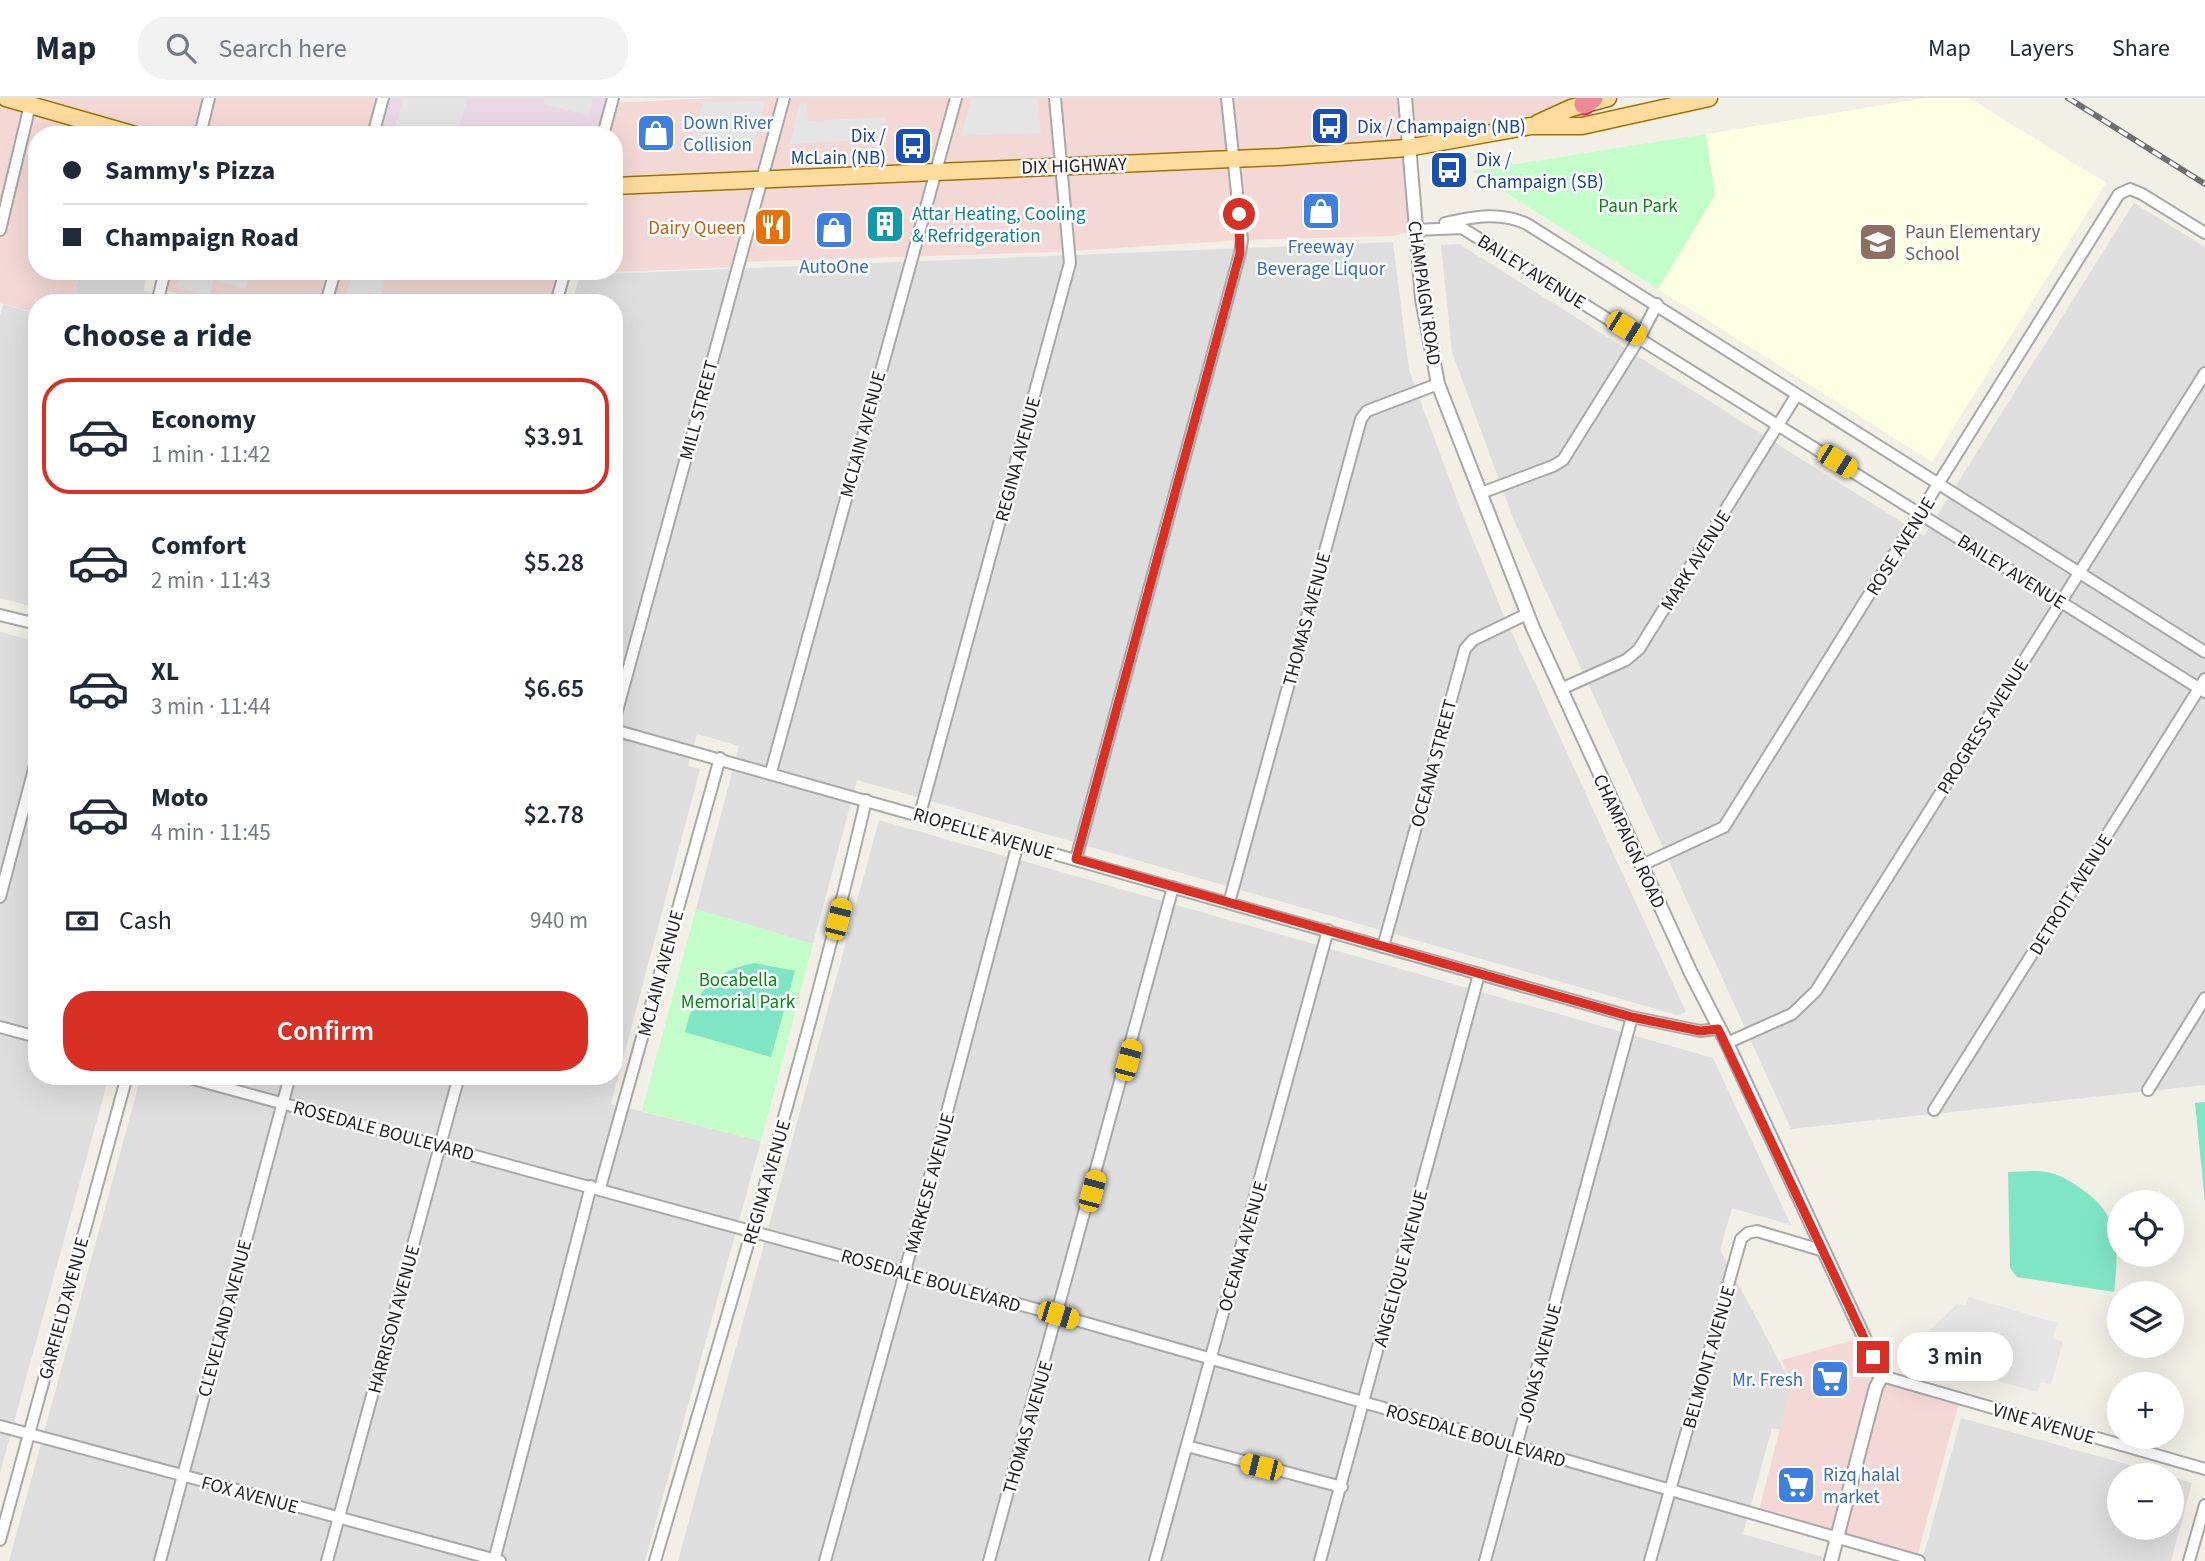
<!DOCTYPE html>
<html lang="en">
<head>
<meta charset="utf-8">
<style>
	body { margin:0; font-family:"Source Sans 3",sans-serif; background:#f2f2f3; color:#1f2937; height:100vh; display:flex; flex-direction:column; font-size:26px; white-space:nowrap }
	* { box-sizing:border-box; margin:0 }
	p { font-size:23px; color:#747a83 }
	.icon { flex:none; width:38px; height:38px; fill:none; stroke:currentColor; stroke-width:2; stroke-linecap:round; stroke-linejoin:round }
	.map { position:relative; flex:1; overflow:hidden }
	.side { position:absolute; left:28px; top:196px; width:595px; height:791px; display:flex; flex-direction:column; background:#fff; border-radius:28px; box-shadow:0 7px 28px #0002 }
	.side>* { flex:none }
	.guide { position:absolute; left:28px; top:28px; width:595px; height:154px; border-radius:28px; box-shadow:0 7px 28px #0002; display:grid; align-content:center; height:154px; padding:0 35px; background:#fff }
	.controls { position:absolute; left:2107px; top:1092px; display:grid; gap:14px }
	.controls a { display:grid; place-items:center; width:77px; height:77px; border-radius:50%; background:#fff; box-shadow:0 7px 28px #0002; font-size:35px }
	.end { position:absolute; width:32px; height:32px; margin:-16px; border:9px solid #d93025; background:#fff; box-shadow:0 0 0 4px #fff }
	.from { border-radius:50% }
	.bubble { position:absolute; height:49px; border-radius:24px; background:#fff; box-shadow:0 7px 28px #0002; font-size:23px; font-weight:600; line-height:49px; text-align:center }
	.car { position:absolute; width:21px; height:42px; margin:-21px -10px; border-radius:9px; box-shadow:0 0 5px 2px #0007; background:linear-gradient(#f5c518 24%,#345 0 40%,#f5c518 0 76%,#345 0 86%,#f5c518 0) }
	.guide b { display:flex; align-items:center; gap:24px; height:66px; font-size:26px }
	.guide b+b { border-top:2px solid #e0e1e3 }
	.guide i { width:18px; height:18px; background:#1f2937 }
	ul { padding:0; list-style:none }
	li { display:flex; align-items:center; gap:21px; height:116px; margin:0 14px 10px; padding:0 21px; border:4px solid transparent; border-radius:28px }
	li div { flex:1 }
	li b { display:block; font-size:26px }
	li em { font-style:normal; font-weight:600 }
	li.on { border-color:#d93025 }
	li>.icon { width:63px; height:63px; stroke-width:1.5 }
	h2 { padding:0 35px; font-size:32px; line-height:84px }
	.pay { display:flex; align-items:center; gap:18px; height:77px; padding:0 35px; font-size:26px }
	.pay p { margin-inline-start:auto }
	.action { display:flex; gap:14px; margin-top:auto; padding:14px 35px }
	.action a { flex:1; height:80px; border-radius:28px; background:#d93025; color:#fff; font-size:28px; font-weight:600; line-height:80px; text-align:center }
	header { display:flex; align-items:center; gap:42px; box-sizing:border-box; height:98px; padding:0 35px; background:#fff; border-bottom:2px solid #e0e1e3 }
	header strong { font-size:33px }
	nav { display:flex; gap:38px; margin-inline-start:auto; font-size:24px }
	.search { width:490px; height:63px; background:#f2f2f3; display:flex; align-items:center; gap:18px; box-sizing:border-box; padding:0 24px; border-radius:28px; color:#747a83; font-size:26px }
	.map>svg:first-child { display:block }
	.residential { fill:#dfdede }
	.commercial { fill:#f3d8d5 }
	.industrial { fill:#ebd8e6 }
	.education { fill:#fdffe2 }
	.park { fill:#c2fdca }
	.pitch { fill:#80e5c5 }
	.parking { fill:#e5e5e5 }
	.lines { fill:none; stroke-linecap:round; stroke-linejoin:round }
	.minor-casing { stroke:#a8a8a8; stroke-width:14 }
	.tertiary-casing { stroke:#a8a8a8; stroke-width:16 }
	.primary-casing { stroke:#9d7300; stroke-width:19 }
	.motorway-casing { stroke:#e81b55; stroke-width:23 }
	.minor { stroke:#fff; stroke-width:10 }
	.tertiary { stroke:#fff; stroke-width:12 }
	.primary { stroke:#ffdb9e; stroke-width:16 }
	.motorway { stroke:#ed8a96; stroke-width:19 }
	.rail-casing { stroke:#6f6f6f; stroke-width:6 }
	.rail { stroke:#fff; stroke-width:3.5; stroke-dasharray:10; stroke-linecap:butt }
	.route { stroke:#d93025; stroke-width:9 }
	.labels { text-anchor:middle; stroke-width:5; stroke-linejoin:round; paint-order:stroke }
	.shop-label { font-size:19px; fill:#366cbe; stroke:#fff; text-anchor:start }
	.transit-label { font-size:19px; fill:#164399; stroke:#fff; text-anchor:start }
	.street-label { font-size:19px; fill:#212121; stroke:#fff }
	.park-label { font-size:19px; fill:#048917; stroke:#fff }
	.culture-label { font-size:19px; fill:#0d838f; stroke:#fff; text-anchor:start }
	.food-label { font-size:19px; fill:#c56008; stroke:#fff; text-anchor:end }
	.education-label { font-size:19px; fill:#785e54; stroke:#fff; text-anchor:start }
</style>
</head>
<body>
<header>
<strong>Map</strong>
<div class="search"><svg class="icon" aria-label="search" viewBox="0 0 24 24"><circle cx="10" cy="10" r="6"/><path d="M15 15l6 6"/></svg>Search here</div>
<nav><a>Map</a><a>Layers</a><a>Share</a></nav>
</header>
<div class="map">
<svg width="2205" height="1463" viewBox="0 0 2205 1463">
	<rect width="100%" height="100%" fill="#f2efe7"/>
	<g class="residential">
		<path d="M 2134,105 L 2205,149 L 2205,987 L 1791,1031 L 1515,425 L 1452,254 L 1441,147 L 1459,146 L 1924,438 Z"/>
		<path d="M 1393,144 L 1409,272 L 1462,415 L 1501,511 L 1686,914 L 1677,917 L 857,682 L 813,846 L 696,811 L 739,648 L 697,636 L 688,668 L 700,671 L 611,1006 L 761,1043 L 645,1463 L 9,1463 L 141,978 L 614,978 L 614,205 L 572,205 L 580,177 Z"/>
		<path d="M 80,173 L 118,173 L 146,181 L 144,193 L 186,205 L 72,205 Z"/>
		<path d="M 3,206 L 37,216 L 37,510 L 0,500 L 0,218 Z"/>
		<path d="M 0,534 L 37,544 L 37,978 L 109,978 L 0,1375 Z"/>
		<path d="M 879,722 L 1713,960 L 1791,1127 L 1732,1110 L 1720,1152 L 1793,1289 L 1782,1332 L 1772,1330 L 1743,1436 L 1837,1463 L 678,1463 Z"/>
		<path d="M 1961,1320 L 2166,1377 L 2119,1377 L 2119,1430 L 2172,1430 L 2172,1379 L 2192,1385 L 2171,1463 L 1922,1463 Z"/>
	</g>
	<g class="commercial">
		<path d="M 0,0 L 383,0 L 373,37 L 37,37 L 37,173 L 80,173 L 71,205 L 37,205 L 37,215 L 0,205 Z"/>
		<path d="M 717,0 L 1598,0 L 1531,28 L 1408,50 L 1415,132 L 1394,138 L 1242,142 L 1055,154 L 740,164 L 738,169 L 565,176 L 556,205 L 210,205 L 160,191 L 163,180 L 142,173 L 614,173 L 614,37 L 603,37 L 611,5 Z"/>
		<path d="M 1864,1239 L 1882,1278 L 1960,1301 L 1916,1462 L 1758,1416 L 1791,1287 L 1782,1262 Z"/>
	</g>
	<path class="industrial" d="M 383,0 L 613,0 L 603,37 L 373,37 Z"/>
	<path class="education" d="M 1926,0 L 1969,0 L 2106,85 L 1932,364 L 1658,191 L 1715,97 L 1706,36 Z"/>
	<g class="park">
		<path d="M 1706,36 L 1715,97 L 1658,191 L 1472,73 Z"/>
		<path d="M 696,811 L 813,846 L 761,1043 L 642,1013 Z"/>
	</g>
	<g class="pitch">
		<path d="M 755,865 L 795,873 L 771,959 L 685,934 C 694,895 714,872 755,865 Z"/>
		<path d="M 2205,1004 L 2205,1104 L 2195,1005 Z"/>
		<path d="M 2008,1074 C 2020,1074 2034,1072 2046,1074 C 2059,1076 2069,1082 2080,1090 C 2121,1117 2119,1149 2114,1194 L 2017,1179 L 2010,1170 Z"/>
	</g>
	<g class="parking">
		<path d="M 403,0 L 467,0 L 457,37 L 393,37 Z"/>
		<path d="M 545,0 L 593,0 L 588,18 L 543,6 Z"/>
		<path d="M 972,0 L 1037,0 L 1041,35 L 961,38 Z"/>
		<path d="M 765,3 L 754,47 L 690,50 L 703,4 Z"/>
		<path d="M 807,5 L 808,23 L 886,19 L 880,41 L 790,46 L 799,6 Z"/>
		<path d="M 182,173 L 251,173 L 246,191 L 214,182 L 209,198 L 177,189 Z"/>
		<path d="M 353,173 L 387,173 L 379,205 L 344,205 Z"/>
		<path d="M 1969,1199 L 2057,1225 L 2053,1240 L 2063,1244 L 2051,1286 L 2041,1284 L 2037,1294 L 1919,1260 L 1926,1236 L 1957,1206 L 1966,1208 Z"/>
	</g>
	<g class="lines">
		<defs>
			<g id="minor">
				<path d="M 200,37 L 209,0"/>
				<path d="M 373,37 L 383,0"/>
				<path d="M 603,37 L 613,0"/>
				<path d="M 1445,125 C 1473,119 1500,113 1527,126 L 2205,554"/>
				<path d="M 0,132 L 31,3"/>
				<path d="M 1415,132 L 1462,130 L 2205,594"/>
				<path d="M 157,205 L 165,173"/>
				<path d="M 326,205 L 335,173"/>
				<path d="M 556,205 L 565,173"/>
				<path d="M 1481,395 L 1553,368 L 1563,362 L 1640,239 L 1657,206"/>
				<path d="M 0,517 L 37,526"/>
				<path d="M 1561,591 L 1626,562 L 1639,551 L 1796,298"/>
				<path d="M 614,624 L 784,0"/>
				<path d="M 614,632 L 1632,919 L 1700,933 L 1718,931"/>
				<path d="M 771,674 L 956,0"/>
				<path d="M 920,716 L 1070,165 L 1055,0"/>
				<path d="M 1076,761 L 1240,155 L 1242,142 L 1227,0"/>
				<path d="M 1642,767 L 1724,729 L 2119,96 L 2130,91 L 2142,96 L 2205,135"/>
				<path d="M 0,799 L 37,660"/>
				<path d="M 1229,805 L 1361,321 L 1367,313 L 1438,286"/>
				<path d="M 1383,849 L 1465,551 L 1473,542 L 1527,516"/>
				<path d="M 0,929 L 37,939"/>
				<path d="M 1727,945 L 1792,916 L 1816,893 L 2205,275"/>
				<path d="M 182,978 L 1058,1217 L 1919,1463"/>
				<path d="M 2148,992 L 2205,900"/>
				<path d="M 1934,1012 L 2205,581"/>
				<path d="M 600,1090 L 720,660"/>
				<path d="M 1882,1278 L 2205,1371"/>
				<path d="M 0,1328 L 500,1463"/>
				<path d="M 1187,1348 L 1342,1389"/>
				<path d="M 0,1442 L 127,978"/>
				<path d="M 160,1463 L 290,978"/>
				<path d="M 327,1463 L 459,978"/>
				<path d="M 494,1463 L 591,1088"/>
				<path d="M 655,1463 C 729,1211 806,958 866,702"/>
				<path d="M 825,1463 L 900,1192 L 1018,745"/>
				<path d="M 989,1463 L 1173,789"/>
				<path d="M 1155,1463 L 1328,832"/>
				<path d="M 1320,1463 L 1479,876"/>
				<path d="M 1485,1463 L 1632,919"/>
				<path d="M 1650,1463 L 1741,1141 L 1748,1135 L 1757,1133 L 1824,1153"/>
				<path d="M 2189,1463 L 2205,1407"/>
			</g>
			<path id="tertiary" d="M 1405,0 L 1422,201 L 1438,286 L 1533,530 L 1691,875 L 1727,945 L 1882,1278 L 1876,1289 L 1831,1463"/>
			<g id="primary">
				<path d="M 6,0 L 135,37"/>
				<path d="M 1538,25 L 1571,10 L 1608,0"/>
				<path d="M 614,88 L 1280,59 L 1407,50 L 1531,28 L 1582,28 L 1709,0"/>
			</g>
			<path id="motorway" d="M 1584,6 L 1593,0"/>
		</defs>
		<use href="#minor" class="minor-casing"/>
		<use href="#tertiary" class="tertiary-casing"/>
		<use href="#primary" class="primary-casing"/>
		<use href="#motorway" class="motorway-casing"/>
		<use href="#minor" class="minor"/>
		<use href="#tertiary" class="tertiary"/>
		<use href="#primary" class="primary"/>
		<use href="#motorway" class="motorway"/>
		<defs>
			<path id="rail" d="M 2068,0 L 2205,86"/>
		</defs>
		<use href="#rail" class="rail-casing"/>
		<use href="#rail" class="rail"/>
	</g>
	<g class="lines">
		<path class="route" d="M 1239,116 L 1240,155 L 1076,761 L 1632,919 L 1700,933 L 1718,931 L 1873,1259"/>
	</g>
	<defs>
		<symbol id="bus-square" viewBox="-11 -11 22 22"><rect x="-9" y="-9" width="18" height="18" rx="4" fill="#1a4fb4" stroke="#fff"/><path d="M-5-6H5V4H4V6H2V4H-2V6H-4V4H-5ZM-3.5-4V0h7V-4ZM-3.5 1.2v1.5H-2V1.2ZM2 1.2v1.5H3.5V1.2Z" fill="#fff"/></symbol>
		<symbol id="shop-square" viewBox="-11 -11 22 22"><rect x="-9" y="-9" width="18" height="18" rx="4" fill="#3f7fe0" stroke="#fff"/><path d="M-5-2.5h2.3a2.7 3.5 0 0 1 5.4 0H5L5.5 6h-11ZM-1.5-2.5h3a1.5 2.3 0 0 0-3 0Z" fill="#fff"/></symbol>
		<symbol id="building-square" viewBox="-11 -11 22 22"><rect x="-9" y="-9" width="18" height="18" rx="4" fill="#0f9aa8" stroke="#fff"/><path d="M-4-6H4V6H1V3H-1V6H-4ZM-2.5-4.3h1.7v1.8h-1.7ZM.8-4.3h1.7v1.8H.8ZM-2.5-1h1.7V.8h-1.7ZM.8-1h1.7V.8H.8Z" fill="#fff"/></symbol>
		<symbol id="restaurant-square" viewBox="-11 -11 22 22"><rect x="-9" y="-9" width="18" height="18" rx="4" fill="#e8710a" stroke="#fff"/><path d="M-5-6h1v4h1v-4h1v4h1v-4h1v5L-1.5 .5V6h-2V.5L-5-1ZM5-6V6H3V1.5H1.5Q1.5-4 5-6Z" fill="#fff"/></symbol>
		<symbol id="school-square" viewBox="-11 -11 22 22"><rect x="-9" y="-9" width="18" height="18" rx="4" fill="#8d6e63" stroke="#fff"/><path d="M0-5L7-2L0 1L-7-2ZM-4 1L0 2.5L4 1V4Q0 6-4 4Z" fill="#fff"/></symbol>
		<symbol id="supermarket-square" viewBox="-11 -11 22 22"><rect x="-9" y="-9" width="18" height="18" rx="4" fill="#3f7fe0" stroke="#fff"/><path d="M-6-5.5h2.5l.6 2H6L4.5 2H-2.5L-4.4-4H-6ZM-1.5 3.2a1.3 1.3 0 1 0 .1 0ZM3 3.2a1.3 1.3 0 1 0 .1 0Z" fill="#fff"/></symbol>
	</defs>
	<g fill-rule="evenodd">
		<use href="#bus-square" x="1308" y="6" width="44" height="44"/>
		<use href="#shop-square" x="634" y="13" width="44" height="44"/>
		<use href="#bus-square" x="891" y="26" width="44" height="44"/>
		<use href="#bus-square" x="1427" y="50" width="44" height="44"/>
		<use href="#shop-square" x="1299" y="91" width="44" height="44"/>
		<use href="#building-square" x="863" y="104" width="44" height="44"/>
		<use href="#restaurant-square" x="751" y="107" width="44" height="44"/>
		<use href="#shop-square" x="812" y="110" width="44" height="44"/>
		<use href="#school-square" x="1856" y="122" width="44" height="44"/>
		<use href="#supermarket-square" x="1808" y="1259" width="44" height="44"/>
		<use href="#supermarket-square" x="1774" y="1365" width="44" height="44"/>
	</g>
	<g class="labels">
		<g class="shop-label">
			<text x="683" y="31">Down River<tspan x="683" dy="22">Collision</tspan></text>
			<text x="1321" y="155" text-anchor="middle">Freeway<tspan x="1321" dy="22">Beverage Liquor</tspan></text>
			<text x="834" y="175" text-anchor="middle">AutoOne</text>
			<text x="1803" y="1288" text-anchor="end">Mr. Fresh</text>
			<text x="1823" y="1383">Rizq halal<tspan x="1823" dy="22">market</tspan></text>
		</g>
		<g class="transit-label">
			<text x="1357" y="35">Dix / Champaign (NB)</text>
			<text x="886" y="44" text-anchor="end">Dix /<tspan x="886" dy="22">McLain (NB)</tspan></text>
			<text x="1476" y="68">Dix /<tspan x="1476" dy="22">Champaign (SB)</tspan></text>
		</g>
		<g class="street-label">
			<text transform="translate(1074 67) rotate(-2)" y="7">DIX HIGHWAY</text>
			<text transform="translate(1532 173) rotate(32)" y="7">BAILEY AVENUE</text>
			<text transform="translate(1425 195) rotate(82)" y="7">CHAMPAIGN ROAD</text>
			<text transform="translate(698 312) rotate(-75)" y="7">MILL STREET</text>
			<text transform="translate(862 336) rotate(-75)" y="7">MCLAIN AVENUE</text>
			<text transform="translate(1017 361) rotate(-75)" y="7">REGINA AVENUE</text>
			<text transform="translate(1900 448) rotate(-58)" y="7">ROSE AVENUE</text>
			<text transform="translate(1695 462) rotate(-58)" y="7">MARK AVENUE</text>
			<text transform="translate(2012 473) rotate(32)" y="7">BAILEY AVENUE</text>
			<text transform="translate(1306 521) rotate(-75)" y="7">THOMAS AVENUE</text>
			<text transform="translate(1982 628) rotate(-58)" y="7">PROGRESS AVENUE</text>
			<text transform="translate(1433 665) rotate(-75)" y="7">OCEANA STREET</text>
			<text transform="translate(984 735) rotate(16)" y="7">RIOPELLE AVENUE</text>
			<text transform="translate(1630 743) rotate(65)" y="7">CHAMPAIGN ROAD</text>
			<text transform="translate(2070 796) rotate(-58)" y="7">DETROIT AVENUE</text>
			<text transform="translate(660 875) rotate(-75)" y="7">MCLAIN AVENUE</text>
			<text transform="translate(384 1032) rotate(15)" y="7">ROSEDALE BOULEVARD</text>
			<text transform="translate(766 1084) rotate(-74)" y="7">REGINA AVENUE</text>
			<text transform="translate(929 1085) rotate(-75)" y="7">MARKESE AVENUE</text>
			<text transform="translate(1242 1148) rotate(-74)" y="7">OCEANA AVENUE</text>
			<text transform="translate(1400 1170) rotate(-75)" y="7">ANGELIQUE AVENUE</text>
			<text transform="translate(931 1182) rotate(16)" y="7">ROSEDALE BOULEVARD</text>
			<text transform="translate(63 1210) rotate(-75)" y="7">GARFIELD AVENUE</text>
			<text transform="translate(224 1220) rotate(-75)" y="7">CLEVELAND AVENUE</text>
			<text transform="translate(393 1221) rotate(-75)" y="7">HARRISON AVENUE</text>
			<text transform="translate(1708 1259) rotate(-74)" y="7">BELMONT AVENUE</text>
			<text transform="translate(1539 1265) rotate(-75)" y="7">JONAS AVENUE</text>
			<text transform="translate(2044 1325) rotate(16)" y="7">VINE AVENUE</text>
			<text transform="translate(1027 1329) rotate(-74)" y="7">THOMAS AVENUE</text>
			<text transform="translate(1476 1337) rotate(16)" y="7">ROSEDALE BOULEVARD</text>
			<text transform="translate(250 1396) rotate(15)" y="7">FOX AVENUE</text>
		</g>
		<g class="park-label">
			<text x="1638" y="114">Paun Park</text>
			<text x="738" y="888">Bocabella<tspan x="738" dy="22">Memorial Park</tspan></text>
		</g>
		<g class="culture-label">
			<text x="912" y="122">Attar Heating, Cooling<tspan x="912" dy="22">&amp; Refridgeration</tspan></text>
		</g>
		<g class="food-label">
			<text x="746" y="136">Dairy Queen</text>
		</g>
		<g class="education-label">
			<text x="1905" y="140">Paun Elementary<tspan x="1905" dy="22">School</tspan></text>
		</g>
	</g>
</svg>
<div class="controls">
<a><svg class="icon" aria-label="locate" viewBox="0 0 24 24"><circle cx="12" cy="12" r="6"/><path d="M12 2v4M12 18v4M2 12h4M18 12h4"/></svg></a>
<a><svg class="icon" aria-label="layers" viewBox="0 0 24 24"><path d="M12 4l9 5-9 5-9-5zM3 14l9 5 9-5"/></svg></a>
<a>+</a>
<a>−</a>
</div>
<i class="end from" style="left:1239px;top:116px"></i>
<i class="end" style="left:1873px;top:1259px"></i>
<div class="bubble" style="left:1897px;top:1234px;width:116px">3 min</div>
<i class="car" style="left:1626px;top:230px;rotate:122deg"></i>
<i class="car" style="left:1837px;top:363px;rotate:122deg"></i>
<i class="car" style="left:838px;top:821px;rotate:14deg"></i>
<i class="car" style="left:1128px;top:962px;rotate:15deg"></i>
<i class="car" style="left:1092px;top:1093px;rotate:15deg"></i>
<i class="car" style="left:1058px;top:1217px;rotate:107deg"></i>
<i class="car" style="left:1261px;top:1369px;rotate:284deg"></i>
<div class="guide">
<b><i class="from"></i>Sammy's Pizza</b>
<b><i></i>Champaign Road</b>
</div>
<section class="side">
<h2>Choose a ride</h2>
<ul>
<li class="on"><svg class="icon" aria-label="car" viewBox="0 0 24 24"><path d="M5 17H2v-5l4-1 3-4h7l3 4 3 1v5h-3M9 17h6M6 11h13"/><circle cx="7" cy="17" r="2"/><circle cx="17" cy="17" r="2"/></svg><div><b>Economy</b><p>1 min · 11:42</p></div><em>$3.91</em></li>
<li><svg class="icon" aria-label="car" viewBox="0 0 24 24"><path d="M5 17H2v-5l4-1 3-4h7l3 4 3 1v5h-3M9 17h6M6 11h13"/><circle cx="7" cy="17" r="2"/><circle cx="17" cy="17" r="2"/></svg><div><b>Comfort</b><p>2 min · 11:43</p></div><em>$5.28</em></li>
<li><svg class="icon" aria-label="car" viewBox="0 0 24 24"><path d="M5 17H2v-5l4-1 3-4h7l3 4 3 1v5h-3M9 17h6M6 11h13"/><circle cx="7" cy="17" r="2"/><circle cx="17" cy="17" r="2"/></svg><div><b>XL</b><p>3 min · 11:44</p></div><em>$6.65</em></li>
<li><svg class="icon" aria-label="car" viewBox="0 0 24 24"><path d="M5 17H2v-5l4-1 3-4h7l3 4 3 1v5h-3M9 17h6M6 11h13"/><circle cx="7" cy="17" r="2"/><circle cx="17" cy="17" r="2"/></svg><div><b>Moto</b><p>4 min · 11:45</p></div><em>$2.78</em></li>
</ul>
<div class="pay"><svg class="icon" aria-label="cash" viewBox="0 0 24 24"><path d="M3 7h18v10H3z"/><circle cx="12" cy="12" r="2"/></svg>Cash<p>940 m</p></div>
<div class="action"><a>Confirm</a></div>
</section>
</div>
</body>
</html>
